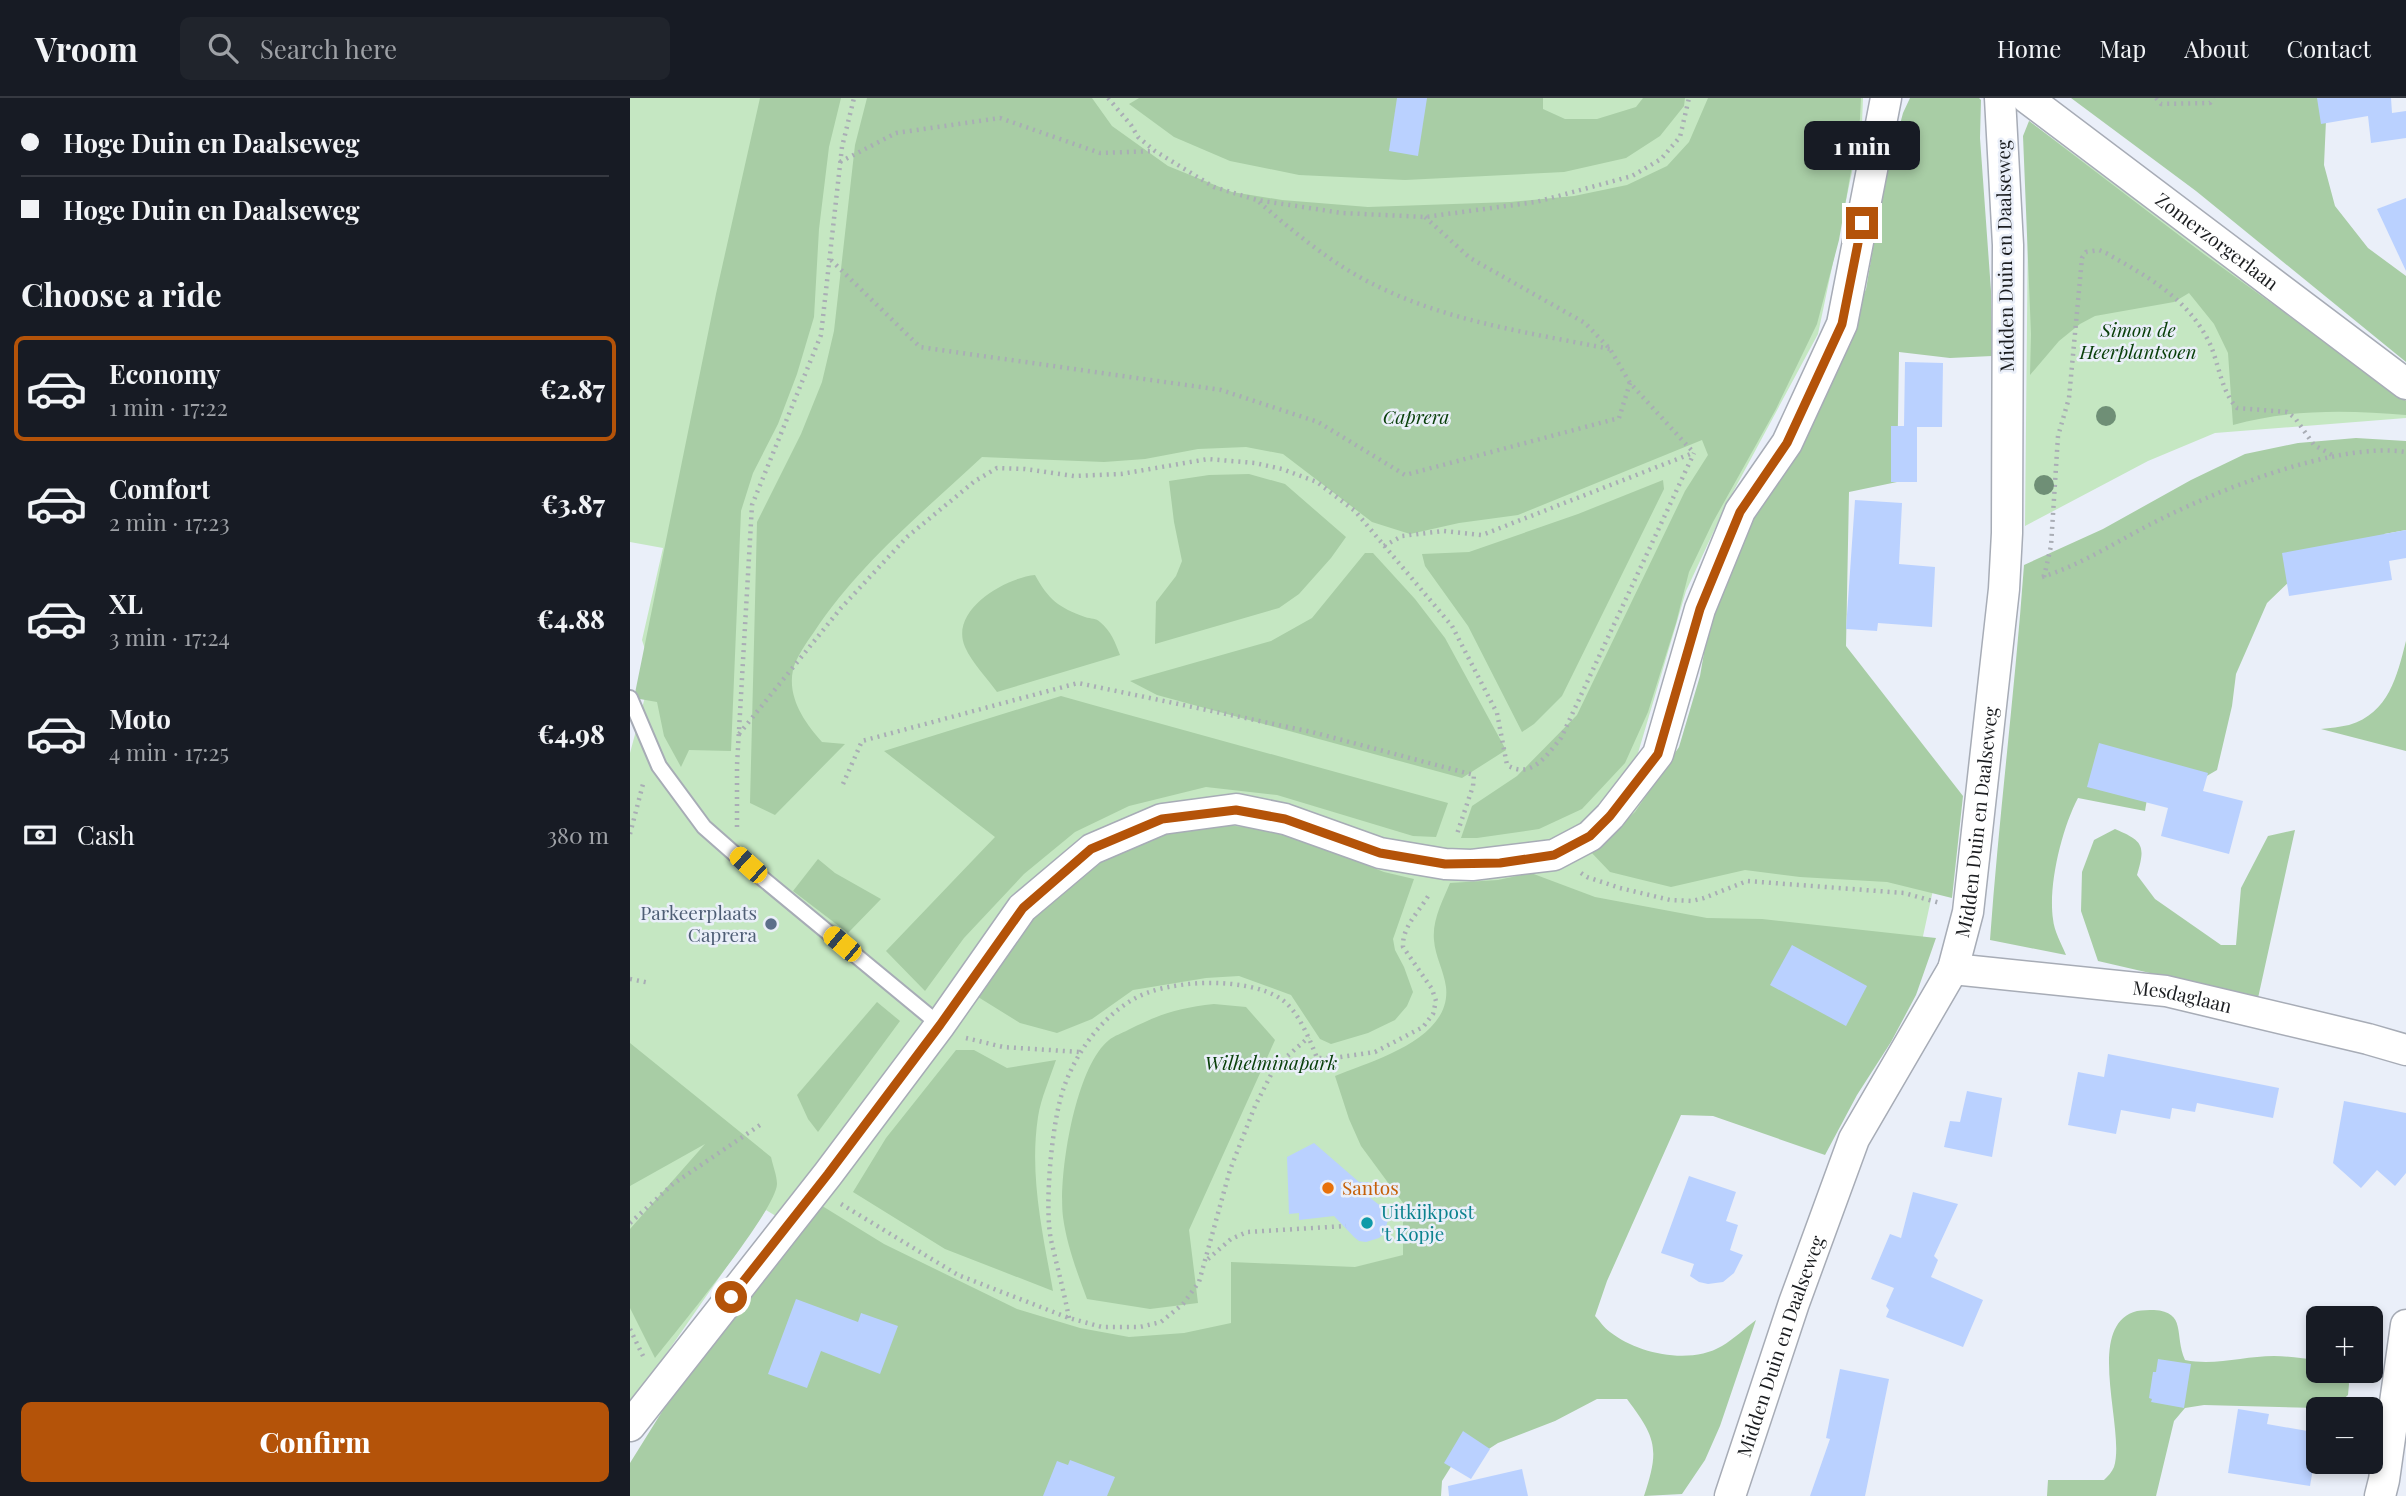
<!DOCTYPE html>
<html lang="en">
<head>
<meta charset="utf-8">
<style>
	body { margin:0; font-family:"Playfair Display",serif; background:#20242c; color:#f1f3f6; height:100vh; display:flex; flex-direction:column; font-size:26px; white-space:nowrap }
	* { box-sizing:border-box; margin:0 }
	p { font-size:23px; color:#9ea1a6 }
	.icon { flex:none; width:38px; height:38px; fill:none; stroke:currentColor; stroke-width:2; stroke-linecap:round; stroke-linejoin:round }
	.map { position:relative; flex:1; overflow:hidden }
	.details { display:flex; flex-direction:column; background:#171b24; width:630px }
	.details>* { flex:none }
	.top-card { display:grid; align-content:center; height:154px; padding:0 21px; background:#171b24 }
	.fabs { position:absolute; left:1676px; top:1208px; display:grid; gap:14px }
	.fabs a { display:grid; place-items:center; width:77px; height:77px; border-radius:10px; background:#171b24; box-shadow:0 4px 10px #0003; font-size:35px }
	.end { position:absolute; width:32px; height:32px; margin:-16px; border:9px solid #b45309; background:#fff; box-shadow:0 0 0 4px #fff }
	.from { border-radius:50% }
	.bubble { position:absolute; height:49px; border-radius:10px; background:#171b24; box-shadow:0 4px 10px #0003; font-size:23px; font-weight:800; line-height:49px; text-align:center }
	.car { position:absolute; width:21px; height:42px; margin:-21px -10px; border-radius:9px; box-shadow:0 0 5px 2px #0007; background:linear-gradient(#f5c518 24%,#345 0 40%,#f5c518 0 76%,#345 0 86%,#f5c518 0) }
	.top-card b { display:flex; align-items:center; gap:24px; height:66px; font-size:26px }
	.top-card b+b { border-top:2px solid #363941 }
	.top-card i { width:18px; height:18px; background:#f1f3f6 }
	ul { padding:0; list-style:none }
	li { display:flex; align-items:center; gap:21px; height:105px; margin:0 14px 10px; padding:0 7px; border:4px solid transparent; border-radius:10px }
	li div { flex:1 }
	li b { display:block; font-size:26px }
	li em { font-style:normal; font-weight:800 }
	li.current { border-color:#b45309 }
	li>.icon { width:63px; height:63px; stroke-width:1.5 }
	h2 { padding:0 21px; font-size:32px; line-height:84px }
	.pay { display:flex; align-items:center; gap:18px; height:77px; padding:0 21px; font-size:26px }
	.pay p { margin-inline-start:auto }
	.action { display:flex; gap:14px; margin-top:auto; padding:14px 21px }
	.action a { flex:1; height:80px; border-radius:10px; background:#b45309; color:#fff; font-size:28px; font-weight:800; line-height:80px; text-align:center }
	header { display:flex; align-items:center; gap:42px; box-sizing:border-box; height:98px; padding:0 35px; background:#171b24; border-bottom:2px solid #363941 }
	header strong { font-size:33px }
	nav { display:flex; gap:38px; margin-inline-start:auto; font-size:24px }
	.search { width:490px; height:63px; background:#20242c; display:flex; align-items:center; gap:18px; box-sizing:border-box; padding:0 24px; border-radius:10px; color:#9ea1a6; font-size:26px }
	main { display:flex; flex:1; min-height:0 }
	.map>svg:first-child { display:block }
	.green { fill:#c5e7c2 }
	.forest { fill:#a8cda5 }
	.building { fill:#bad1ff }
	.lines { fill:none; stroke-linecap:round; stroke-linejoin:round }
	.service-casing { stroke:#a7acb6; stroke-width:18 }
	.minor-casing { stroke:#a7acb6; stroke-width:33 }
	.path { stroke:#a9adb5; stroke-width:4.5; stroke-dasharray:2 5; stroke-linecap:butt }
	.service { stroke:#fff; stroke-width:14 }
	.minor { stroke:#fff; stroke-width:30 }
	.tree { fill:#6f8f76 }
	.route { stroke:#b45309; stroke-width:9 }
	.service-dot { fill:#5c6f8a; stroke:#eaeff9; stroke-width:2.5 }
	.food-dot { fill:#e8710a; stroke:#eaeff9; stroke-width:2.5 }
	.culture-dot { fill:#0f9aa8; stroke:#eaeff9; stroke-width:2.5 }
	.labels { text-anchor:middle; stroke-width:5; stroke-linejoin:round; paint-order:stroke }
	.street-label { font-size:19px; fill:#1b1d20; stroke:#eaeff9 }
	.park-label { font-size:19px; font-style:italic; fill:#0a400b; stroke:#eaeff9 }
	.service-label { font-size:19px; fill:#4e5e75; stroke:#eaeff9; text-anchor:end }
	.food-label { font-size:19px; fill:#c56008; stroke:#eaeff9; text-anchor:start }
	.culture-label { font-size:19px; fill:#0d838f; stroke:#eaeff9; text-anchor:start }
</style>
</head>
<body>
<header>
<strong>Vroom</strong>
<div class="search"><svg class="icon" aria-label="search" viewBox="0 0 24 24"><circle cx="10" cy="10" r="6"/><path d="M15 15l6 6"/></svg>Search here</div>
<nav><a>Home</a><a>Map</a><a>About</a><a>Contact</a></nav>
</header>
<main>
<section class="details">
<div class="top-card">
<b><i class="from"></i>Hoge Duin en Daalseweg</b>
<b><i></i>Hoge Duin en Daalseweg</b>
</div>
<h2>Choose a ride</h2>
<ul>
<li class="current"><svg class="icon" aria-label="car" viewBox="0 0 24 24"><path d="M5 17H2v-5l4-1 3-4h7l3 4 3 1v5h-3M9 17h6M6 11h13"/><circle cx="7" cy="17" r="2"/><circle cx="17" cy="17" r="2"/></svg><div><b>Economy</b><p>1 min · 17:22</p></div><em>€2.87</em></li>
<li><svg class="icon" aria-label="car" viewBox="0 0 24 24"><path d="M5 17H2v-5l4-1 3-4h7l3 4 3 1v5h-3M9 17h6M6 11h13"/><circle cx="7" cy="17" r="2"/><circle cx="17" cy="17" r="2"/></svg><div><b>Comfort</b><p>2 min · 17:23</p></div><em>€3.87</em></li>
<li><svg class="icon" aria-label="car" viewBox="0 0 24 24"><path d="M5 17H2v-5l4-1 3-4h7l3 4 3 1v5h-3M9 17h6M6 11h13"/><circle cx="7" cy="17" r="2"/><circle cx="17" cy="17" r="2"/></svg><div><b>XL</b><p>3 min · 17:24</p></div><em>€4.88</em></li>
<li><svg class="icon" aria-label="car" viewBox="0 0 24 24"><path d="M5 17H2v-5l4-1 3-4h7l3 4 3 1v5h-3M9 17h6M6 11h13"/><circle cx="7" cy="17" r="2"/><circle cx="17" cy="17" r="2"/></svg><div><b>Moto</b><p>4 min · 17:25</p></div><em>€4.98</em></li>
</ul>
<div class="pay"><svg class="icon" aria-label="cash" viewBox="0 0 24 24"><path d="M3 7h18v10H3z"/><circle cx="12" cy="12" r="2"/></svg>Cash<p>380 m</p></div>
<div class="action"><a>Confirm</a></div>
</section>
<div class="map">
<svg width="1776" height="1398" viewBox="0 0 1776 1398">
	<rect width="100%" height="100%" fill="#eaeff9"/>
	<g class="green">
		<path d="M 0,0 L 1233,0 L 1232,26 L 1188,236 L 1096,407 L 1056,493 L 1003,672 L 998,677 L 1313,746 L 1290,852 L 1078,832 L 762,1320 L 314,1221 L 136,1112 L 0,1308 L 0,655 L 22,573 L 12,542 L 33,450 L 0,444 Z"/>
		<path d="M 1399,23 L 1776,302 L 1776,320 L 1585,335 L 1518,363 L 1395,428 Z"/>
	</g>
	<g class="forest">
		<path d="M 130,0 L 211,0 L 199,49 L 189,131 L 184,219 L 167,276 L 148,326 L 123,375 L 111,413 L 101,653 L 59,652 L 51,669 L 34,638 L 27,604 L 4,600 L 86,196 Z"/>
		<path d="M 237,0 L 462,0 L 482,28 L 538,68 L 602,94 L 652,102 L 738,109 L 880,104 L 944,98 L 997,87 L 1037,68 L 1059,44 L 1078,0 L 1231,0 L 1230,21 L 1209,142 L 1187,226 L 1146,311 L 1083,424 L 1059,474 L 1046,525 L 1018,614 L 995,665 L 952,711 L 909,731 L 847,740 L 831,740 L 842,708 L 887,678 L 947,617 L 1055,393 L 1078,357 L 1072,342 L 888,417 L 829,425 L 780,436 L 742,424 L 653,356 L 616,349 L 568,351 L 515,361 L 474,364 L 352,359 C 293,414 228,467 184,534 C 177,544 166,559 163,572 C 157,600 175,625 192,644 L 215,646 L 145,717 L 120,705 L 127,424 L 171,336 L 192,284 L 204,233 L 225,47 Z"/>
		<path d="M 509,0 L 913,0 L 913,11 L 935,21 L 967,21 L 1006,9 L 1013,0 L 1055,0 L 1054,8 L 1030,38 L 996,60 L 934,74 L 775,82 L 669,77 L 600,63 L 544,39 L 499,6 Z"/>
		<path d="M 1280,0 L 1349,0 L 1351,2 L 1350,40 L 1361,193 L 1362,258 L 1320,260 L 1269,254 L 1267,384 L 1219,394 L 1216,548 L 1333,698 L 1322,800 L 1257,784 L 1170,779 L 1115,772 L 1041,789 L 980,774 L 959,752 L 964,750 L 1005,714 L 1049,649 L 1070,578 L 1085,491 L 1122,422 L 1186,315 L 1236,191 L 1254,86 L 1273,15 Z"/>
		<path d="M 1441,0 L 1697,0 L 1694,67 L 1705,108 L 1738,150 L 1776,178 L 1776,264 L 1566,93 Z"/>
		<path d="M 1399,23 L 1575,157 L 1776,303 L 1776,317 C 1718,312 1659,311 1603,327 L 1598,255 L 1584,226 L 1559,195 L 1544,204 L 1465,218 L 1450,226 L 1429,243 L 1400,277 L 1401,236 L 1393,38 Z"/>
		<path d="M 1726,340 L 1776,343 L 1776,432 L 1754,436 L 1755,447 L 1665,478 L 1637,505 L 1606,576 L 1602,608 L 1587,672 L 1575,679 L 1522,671 L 1515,713 L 1448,700 C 1432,730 1418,787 1423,821 C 1424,833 1431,845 1436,857 L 1360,842 C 1369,717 1385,592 1394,467 L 1473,431 L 1561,382 L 1615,356 L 1668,345 Z"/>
		<path d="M 619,376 L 655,386 L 716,439 L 701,460 L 669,496 L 649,510 L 525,546 L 526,504 L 546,478 L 552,463 L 544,424 L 539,383 L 579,377 Z"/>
		<path d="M 1033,382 L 1034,391 L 932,598 L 904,626 L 892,634 L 838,528 L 795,468 L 792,456 L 839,454 L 948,416 Z"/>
		<path d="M 735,455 L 743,455 L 785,501 L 815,540 L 876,652 L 832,680 L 527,597 L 500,583 L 641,543 L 682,520 Z"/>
		<path d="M 405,477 C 418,501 429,510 455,519 C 461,521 466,520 470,524 C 481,533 485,544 490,557 L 367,594 C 357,580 342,565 335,549 C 319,512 375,480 405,477 Z"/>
		<path d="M 1776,543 L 1776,653 L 1691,631 C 1700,630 1710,629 1719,627 C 1759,615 1767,578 1776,543 Z"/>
		<path d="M 431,598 L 463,607 L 818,705 L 806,739 L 783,738 L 647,697 L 576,689 L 499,708 L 445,734 L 394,776 L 334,840 L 295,893 L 256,853 L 365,739 L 254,653 Z"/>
		<path d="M 594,727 L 647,732 L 754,774 L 784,781 L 763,841 L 765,852 L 774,869 L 783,894 L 777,908 L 765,922 L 738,935 L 701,946 L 690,941 L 661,897 L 609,878 L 576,880 L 503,892 L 462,921 L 427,935 L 390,925 L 340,894 L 406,815 L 474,759 L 545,729 Z"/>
		<path d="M 1485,731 C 1513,743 1516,747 1507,777 L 1525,801 L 1591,847 L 1606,847 L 1611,790 L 1638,738 L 1665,732 L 1628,900 L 1468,863 L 1451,813 L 1452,774 L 1464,742 Z"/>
		<path d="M 188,761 L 205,775 L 251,801 L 218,835 L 163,793 Z"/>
		<path d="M 901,775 L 965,799 L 1077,820 L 1132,821 L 1306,840 L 1286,897 L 1261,944 L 1227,997 L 1195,1057 L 1083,1018 L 1051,1017 L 977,1183 L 965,1218 C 970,1223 974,1230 980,1234 C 1008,1256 1060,1267 1092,1248 C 1104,1241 1115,1230 1126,1222 L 1090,1328 L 1075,1362 L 1052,1396 L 1014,1398 C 1030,1350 1026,1340 997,1301 L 967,1301 L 925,1323 L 868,1345 L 848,1358 L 832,1351 L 812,1383 L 811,1398 L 0,1398 L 0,1365 L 33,1312 L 189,1106 L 254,1146 L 387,1211 L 450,1230 L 499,1239 L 554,1235 L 601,1225 L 601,1164 L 725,1169 L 773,1157 L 773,1105 L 731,1048 L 719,1021 L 705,978 C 742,963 822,941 816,889 C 814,873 805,858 804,842 C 802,822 813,802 820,785 L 868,782 Z"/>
		<path d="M 247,904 L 270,923 L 188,1034 L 178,1021 L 167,997 Z"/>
		<path d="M 584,906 L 616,909 L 645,942 L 559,1132 L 568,1205 L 520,1211 L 457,1201 C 447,1174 437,1148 433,1119 C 428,1078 445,969 479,942 C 484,938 492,935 498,932 C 530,916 548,910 584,906 Z"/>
		<path d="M 0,945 L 141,1059 C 143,1068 147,1078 147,1086 C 146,1113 47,1232 25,1260 L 0,1210 L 0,1131 L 75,1046 L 0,1088 Z"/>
		<path d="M 326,952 L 344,952 L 377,970 L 426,962 C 420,980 411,1000 408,1019 C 399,1078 413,1136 423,1193 L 315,1151 L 223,1094 L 256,1040 Z"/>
		<path d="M 1524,1212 C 1557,1214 1544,1237 1555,1262 C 1585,1268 1615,1258 1644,1258 C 1659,1258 1674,1261 1689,1262 L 1689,1272 L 1715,1272 L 1719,1286 L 1718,1297 L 1707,1307 L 1687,1310 L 1574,1307 L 1555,1310 L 1544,1323 L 1526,1398 L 1417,1398 L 1418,1382 L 1474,1382 C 1478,1378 1482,1374 1484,1369 C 1496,1332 1453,1227 1507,1213 C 1512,1212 1519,1212 1524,1212 Z"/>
	</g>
	<g class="building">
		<path d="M 767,0 L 797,0 L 788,58 L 759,53 Z"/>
		<path d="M 1687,0 L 1761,0 L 1762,15 L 1776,13 L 1776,40 L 1741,45 L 1738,18 L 1691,26 Z"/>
		<path d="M 1776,100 L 1776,173 L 1747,111 Z"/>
		<path d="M 1275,264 L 1313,265 L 1312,329 L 1287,329 L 1287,384 L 1261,384 L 1261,328 L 1274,328 Z"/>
		<path d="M 1225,402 L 1272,405 L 1269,466 L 1305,469 L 1302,529 L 1248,525 L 1247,533 L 1216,531 Z"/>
		<path d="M 1776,432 L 1776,460 L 1759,463 L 1762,482 L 1659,498 L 1652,455 Z"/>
		<path d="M 1469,645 L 1578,675 L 1573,693 L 1613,703 L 1599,756 L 1531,738 L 1538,710 L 1457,689 Z"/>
		<path d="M 1162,847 L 1237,888 L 1216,928 L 1140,887 Z"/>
		<path d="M 1478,956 L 1649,990 L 1643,1020 L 1567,1005 L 1565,1014 L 1542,1010 L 1540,1021 L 1491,1012 L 1486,1036 L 1438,1027 L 1448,974 L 1474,979 Z"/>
		<path d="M 1337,993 L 1372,1000 L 1362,1059 L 1314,1049 L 1320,1023 L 1330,1024 Z"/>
		<path d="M 1714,1003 L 1776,1015 L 1776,1075 L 1765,1088 L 1747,1072 L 1731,1090 L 1703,1065 Z"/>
		<path d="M 684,1045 L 729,1084 L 739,1084 L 739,1099 L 752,1109 L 758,1122 L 754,1135 L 749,1140 L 736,1144 L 729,1143 L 724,1139 L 704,1118 L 669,1122 L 669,1115 L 659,1116 L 657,1059 Z"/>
		<path d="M 1059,1078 L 1106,1094 L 1096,1123 L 1108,1127 L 1100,1152 L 1113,1157 L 1104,1175 L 1093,1184 L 1078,1186 L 1069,1184 L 1060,1178 L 1064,1166 L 1031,1155 Z"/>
		<path d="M 1283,1094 L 1328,1106 L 1304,1158 L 1308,1162 L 1301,1179 L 1353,1202 L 1333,1249 L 1256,1219 L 1259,1212 L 1256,1208 L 1264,1190 L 1241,1181 L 1260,1136 L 1271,1140 Z"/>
		<path d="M 166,1201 L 228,1224 L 231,1215 L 268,1228 L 250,1276 L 191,1253 L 177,1290 L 138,1276 Z"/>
		<path d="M 1528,1261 L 1561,1266 L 1554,1310 L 1521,1304 L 1522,1301 L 1519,1300 L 1523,1274 L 1526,1274 Z"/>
		<path d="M 1210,1271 L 1259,1281 L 1235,1398 L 1180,1398 L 1200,1341 L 1196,1340 Z"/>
		<path d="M 1608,1311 L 1639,1316 L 1637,1326 L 1689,1335 L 1680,1388 L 1598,1375 Z"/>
		<path d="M 833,1333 L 860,1351 L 841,1381 L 814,1365 Z"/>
		<path d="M 440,1362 L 485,1379 L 477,1398 L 413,1398 L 427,1363 L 438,1367 Z"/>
		<path d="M 892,1371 L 898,1398 L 819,1398 L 818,1388 Z"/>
	</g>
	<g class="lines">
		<defs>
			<path id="service" d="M 0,600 L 29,668 L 74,729 L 132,780 L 310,927"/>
			<g id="minor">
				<path id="s1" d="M 1397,0 L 1776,286"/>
				<path id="s2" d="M 1323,871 L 1536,893 L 1738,941 L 1776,952"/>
				<path d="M 0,1328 L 198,1076 L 310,927 L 392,810 L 462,751 L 532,721 L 606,711 L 655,721 L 750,755 L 815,766 L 842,767 L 924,757 L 960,738 L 980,718 L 1028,656 L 1070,511 L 1110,413 L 1157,345 L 1212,226 L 1256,0"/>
				<path id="s3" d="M 1100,1398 L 1164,1205 L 1224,1041 L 1323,871 L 1338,814 L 1374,491 L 1377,435 L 1378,147 L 1370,0"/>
				<path d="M 1750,1398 L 1754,1382 L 1776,1227"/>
			</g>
		</defs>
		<use href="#service" class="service-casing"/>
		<use href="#minor" class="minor-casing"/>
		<g class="path">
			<path d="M 478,0 L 501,27 L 508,39 L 525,53 L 584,89 L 627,102 L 712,115 L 795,119 L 906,104 L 1002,78 L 1031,61 L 1050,39 L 1059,0"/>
			<path d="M 1526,0 L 1531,6 L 1580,5 L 1584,0"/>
			<path d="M 210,64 L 266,35 L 370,20 L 470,55 L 524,53"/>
			<path d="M 629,104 C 665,135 703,167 747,188 C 820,224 901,235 980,251"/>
			<path d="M 795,119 L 840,160 L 955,225 L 980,251 L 1000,285 L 1064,355"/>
			<path d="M 201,162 L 290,249 L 591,292 L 688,324 L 775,377 L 989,320 L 1000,285"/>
			<path d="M 754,448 L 772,438 L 813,433 L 852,437 L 1063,355"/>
			<path d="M 1412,479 C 1450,467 1483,446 1517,428 C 1580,395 1706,343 1776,354"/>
			<path d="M 1414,479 L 1421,448 L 1428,338 L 1439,300 L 1452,160 L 1456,154 L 1469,152 L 1476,155 C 1518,179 1558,200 1580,246 C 1589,266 1591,293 1607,310 L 1657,314 L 1665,320 L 1684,347 L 1704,358"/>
			<path d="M 109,636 L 211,510 L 277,439 L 345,383 L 367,370 L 395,371 L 444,378 L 491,376 L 578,361 L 625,365 L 652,371 L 687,384 L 725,413 L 822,528 L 867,615 L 877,667 C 901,682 917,657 931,640 L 1064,355"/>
			<path d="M 213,686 L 232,643 L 448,585 L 682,634 L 844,677 L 843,688 L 827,736"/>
			<path d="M 107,729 L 107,667 L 122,407 L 191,237 L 212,49 L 224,0"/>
			<path d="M 0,736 L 13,686"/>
			<path d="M 951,775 L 957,779 L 990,790 L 1040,802 L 1062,803 L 1074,800 L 1117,783 L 1274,795 L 1310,805"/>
			<path d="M 0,881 L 20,885"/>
			<path d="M 336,940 L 373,949 L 450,954"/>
			<path d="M 211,1106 L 328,1177 L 439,1220 L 472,1229 L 510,1229 L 531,1224 L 553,1206 L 569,1184 L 600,1072 L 625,1008 L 645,969 L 679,939"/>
			<path d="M 0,1125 L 43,1086 L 133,1025"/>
			<path d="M 578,1161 L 601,1141 L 617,1134 L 716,1128"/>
			<path d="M 439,1220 C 434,1194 427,1168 421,1142 C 414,1107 422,1022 434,989 C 446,955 470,921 502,902 C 536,881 617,878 651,901 C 668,912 680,942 687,960 L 704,960 L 745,954 L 793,929 L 803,916 L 806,903 L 802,891 L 773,849 C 772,828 790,813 800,795"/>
			<path d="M 0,1231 L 14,1260"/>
		</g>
		<use href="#service" class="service"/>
		<use href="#minor" class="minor"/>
	</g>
	<g class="tree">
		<circle cx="1476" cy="318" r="10"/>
		<circle cx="1414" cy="387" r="10"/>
	</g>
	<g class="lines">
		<path class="route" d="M 101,1199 L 198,1076 L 310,927 L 393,810 L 461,751 L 532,721 L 606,712 L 655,721 L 750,755 L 815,766 L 870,765 L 924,757 L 960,738 L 980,718 L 1028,656 L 1070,511 L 1110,414 L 1157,345 L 1212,226 L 1232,125"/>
	</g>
	<circle class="service-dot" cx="141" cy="826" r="7"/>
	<circle class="food-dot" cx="698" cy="1090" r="7"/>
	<circle class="culture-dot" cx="737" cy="1125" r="7"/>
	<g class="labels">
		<g class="street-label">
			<text dy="7" stroke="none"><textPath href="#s1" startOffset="238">Zomerzorgerlaan</textPath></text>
			<text transform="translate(1375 158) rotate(-91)" y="7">Midden Duin en Daalseweg</text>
			<text dy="7" stroke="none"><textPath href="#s3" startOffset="724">Midden Duin en Daalseweg</textPath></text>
			<text dy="7" stroke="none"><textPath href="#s2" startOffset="231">Mesdaglaan</textPath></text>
			<text dy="7" stroke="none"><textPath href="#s3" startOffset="158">Midden Duin en Daalseweg</textPath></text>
		</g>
		<g class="park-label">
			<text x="1508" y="239">Simon de<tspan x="1508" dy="22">Heerplantsoen</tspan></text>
			<text x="786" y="326">Caprera</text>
			<text x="641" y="972">Wilhelminapark</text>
		</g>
		<g class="service-label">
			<text x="127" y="822">Parkeerplaats<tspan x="127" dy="22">Caprera</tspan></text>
		</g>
		<g class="food-label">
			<text x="712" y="1097">Santos</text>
		</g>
		<g class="culture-label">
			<text x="751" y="1121">Uitkijkpost<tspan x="751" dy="22">'t Kopje</tspan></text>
		</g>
	</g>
</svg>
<div class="fabs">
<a>+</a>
<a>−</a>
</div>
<i class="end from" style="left:101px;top:1199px"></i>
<i class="end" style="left:1232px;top:125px"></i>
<div class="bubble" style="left:1174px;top:23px;width:116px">1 min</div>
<i class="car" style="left:118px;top:767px;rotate:312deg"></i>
<i class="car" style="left:212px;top:846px;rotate:310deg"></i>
</div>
</main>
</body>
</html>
